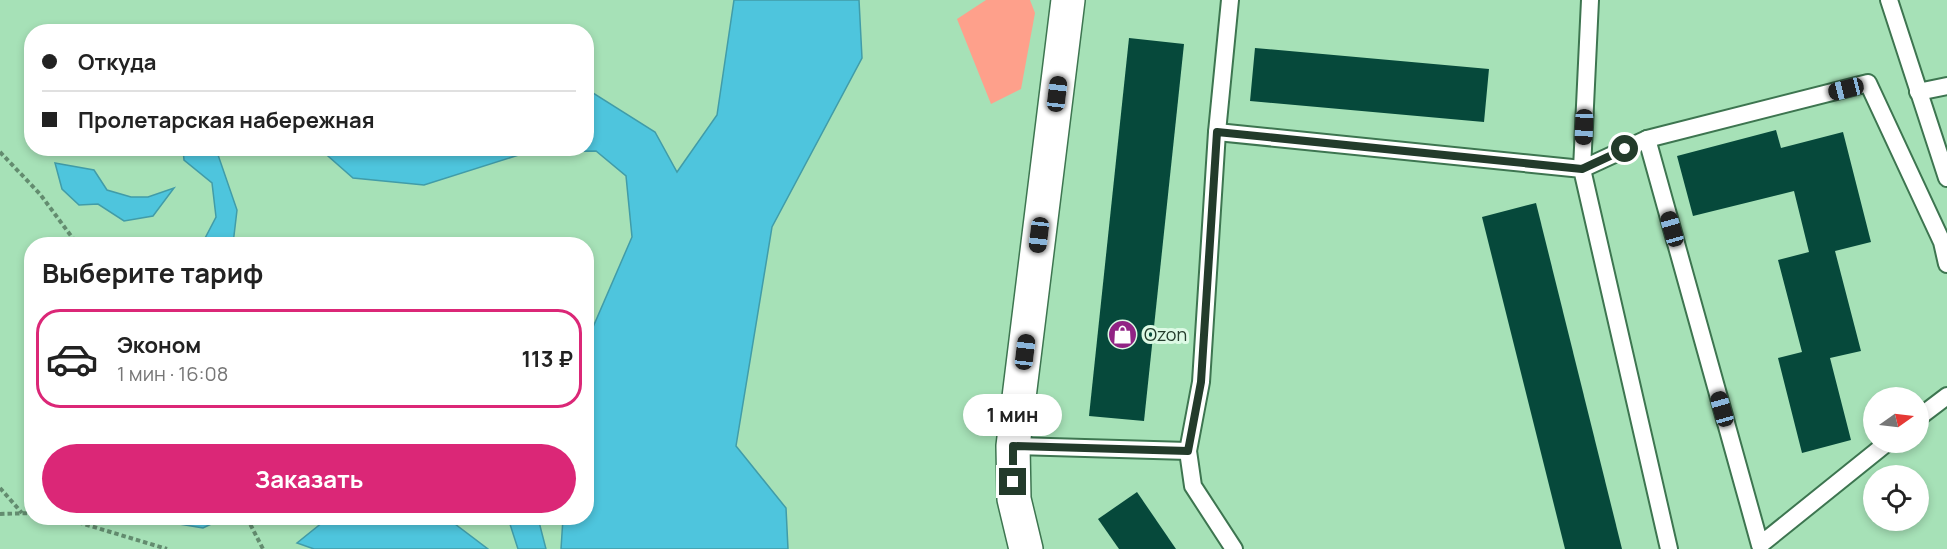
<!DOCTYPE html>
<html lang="ru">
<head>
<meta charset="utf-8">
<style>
	body { margin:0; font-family:Manrope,sans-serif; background:#f2f2f2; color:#222; height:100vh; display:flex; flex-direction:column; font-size:22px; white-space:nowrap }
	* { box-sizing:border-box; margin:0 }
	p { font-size:20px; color:#767676 }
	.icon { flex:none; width:33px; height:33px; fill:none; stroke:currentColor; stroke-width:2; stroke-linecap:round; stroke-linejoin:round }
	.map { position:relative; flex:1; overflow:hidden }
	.sheet { position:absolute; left:24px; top:237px; width:570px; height:288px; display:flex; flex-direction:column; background:#fff; border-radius:24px; box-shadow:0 3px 9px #0003 }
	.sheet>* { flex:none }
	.hud { position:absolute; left:24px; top:24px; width:570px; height:132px; border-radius:24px; box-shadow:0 3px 9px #0003; display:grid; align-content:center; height:132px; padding:0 18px; background:#fff }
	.needle { width:39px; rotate:76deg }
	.tools { position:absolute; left:1863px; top:387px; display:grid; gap:12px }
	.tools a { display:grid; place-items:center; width:66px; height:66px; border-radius:50%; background:#fff; box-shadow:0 3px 9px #0003; font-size:30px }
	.end { position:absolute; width:27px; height:27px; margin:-14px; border:8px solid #233b2b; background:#fff; box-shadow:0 0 0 3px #fff }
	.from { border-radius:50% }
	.bubble { position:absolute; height:42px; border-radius:21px; background:#fff; box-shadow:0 3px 9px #0003; font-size:20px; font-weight:700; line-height:42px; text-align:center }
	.car { position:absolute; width:18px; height:36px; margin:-18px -9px; border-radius:8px; box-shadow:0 0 4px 2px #0007; background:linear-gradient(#222 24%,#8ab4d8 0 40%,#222 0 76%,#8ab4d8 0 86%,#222 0) }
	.hud b { display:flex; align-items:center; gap:21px; height:57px; font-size:22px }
	.hud b+b { border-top:2px solid #e0e0e0 }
	.hud i { width:15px; height:15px; background:#222 }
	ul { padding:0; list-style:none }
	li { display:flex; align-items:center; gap:18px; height:99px; margin:0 12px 9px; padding:0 6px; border:3px solid transparent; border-radius:24px }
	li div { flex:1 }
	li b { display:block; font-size:22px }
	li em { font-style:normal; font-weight:700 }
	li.selected { border-color:#db2777 }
	li>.icon { width:54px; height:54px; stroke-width:1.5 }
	h2 { padding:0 18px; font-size:27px; line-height:72px }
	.primary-button { display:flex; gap:12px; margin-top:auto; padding:12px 18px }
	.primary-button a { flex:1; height:69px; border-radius:36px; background:#db2777; color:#fff; font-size:24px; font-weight:700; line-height:69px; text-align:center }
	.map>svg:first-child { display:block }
	.green { fill:#fea08b }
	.water { fill:#4ec5dd; stroke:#419ca8; stroke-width:1.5 }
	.building { fill:#06493b }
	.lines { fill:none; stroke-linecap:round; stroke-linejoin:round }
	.lane-casing { stroke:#3d7550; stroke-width:20 }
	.street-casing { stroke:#3d7550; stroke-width:36 }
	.path { stroke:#638c6f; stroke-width:4; stroke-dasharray:4.5 3; stroke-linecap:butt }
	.lane { stroke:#fff; stroke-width:16 }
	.street { stroke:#fff; stroke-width:33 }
	.route { stroke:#233b2b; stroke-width:8 }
	.labels { text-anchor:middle; stroke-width:6; stroke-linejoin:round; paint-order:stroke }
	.poi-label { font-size:18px; fill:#233b2b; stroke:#ddfae5; text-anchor:start }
</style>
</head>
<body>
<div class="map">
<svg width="1947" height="549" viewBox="0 0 1947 549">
	<rect width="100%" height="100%" fill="#a6e1b7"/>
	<path class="green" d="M 986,0 L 1030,0 L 1035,13 L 1021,89 L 991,104 L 957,19 Z"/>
	<g class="water">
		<path d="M 734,0 L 859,0 L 862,58 L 772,227 L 736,446 L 786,508 L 788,549 L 561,549 L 563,518 L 586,518 L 587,341 L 632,237 L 626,176 L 596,151 L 528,152 L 424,185 L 353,178 L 320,149 L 586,148 L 587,92 L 590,91 L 655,132 L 677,172 L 717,115 Z"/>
		<path d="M 183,149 L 216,149 L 237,210 L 233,244 L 202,244 L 216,217 L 212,183 L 184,160 Z"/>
		<path d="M 55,163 L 94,170 L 107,190 L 131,197 L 148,197 L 174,188 L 153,216 L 124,221 L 98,204 L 79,205 L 62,189 Z"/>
		<path d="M 143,518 L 224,518 L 203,528 Z"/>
		<path d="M 328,518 L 447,518 L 488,549 L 314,549 L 297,543 Z"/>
		<path d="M 508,518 L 538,518 L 546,549 L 518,549 Z"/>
	</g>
	<g class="building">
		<path d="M 1129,38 L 1184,44 L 1144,421 L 1089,416 Z"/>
		<path d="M 1255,48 L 1489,69 L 1484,122 L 1250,101 Z"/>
		<path d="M 1776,130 L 1781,148 L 1843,132 L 1871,242 L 1835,251 L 1861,351 L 1830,358 L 1851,440 L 1802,453 L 1778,358 L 1802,352 L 1778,260 L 1809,252 L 1794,191 L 1693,216 L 1677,156 Z"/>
		<path d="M 1536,203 L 1622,549 L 1565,549 L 1482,217 Z"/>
		<path d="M 1137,492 L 1176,549 L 1119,549 L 1098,519 Z"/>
	</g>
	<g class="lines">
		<defs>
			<g id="lane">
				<path d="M 1230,0 L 1217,132 L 1201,382 L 1188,451 L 1193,486 L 1234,549"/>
				<path d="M 1590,0 L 1582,169 L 1647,139 L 1868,83 L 1942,242 L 1947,264"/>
				<path d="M 1889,0 L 1947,178"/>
				<path d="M 1918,92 L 1947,86"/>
				<path d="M 1217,132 L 1582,169 L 1669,549"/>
				<path d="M 1647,139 L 1760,545 L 1888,442"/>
				<path d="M 1918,418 L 1947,396"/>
				<path d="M 1013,446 L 1188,451"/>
			</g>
			<path id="street" d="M 1026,549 L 1014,499 L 1013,446 L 1068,0"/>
		</defs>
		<use href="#lane" class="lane-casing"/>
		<use href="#street" class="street-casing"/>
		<g class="path">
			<path d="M 0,152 L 40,194 L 77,244"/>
			<path d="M 0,488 L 22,513"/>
			<path d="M 0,514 L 32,513"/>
			<path d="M 64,518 L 167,549"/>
			<path d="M 247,518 L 263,549"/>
		</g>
		<use href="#lane" class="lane"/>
		<use href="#street" class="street"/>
	</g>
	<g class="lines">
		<path class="route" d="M 1013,482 L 1013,446 L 1188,451 L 1201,382 L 1217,132 L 1582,169 L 1625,149"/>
	</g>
	<defs>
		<symbol id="shop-disc" viewBox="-11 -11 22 22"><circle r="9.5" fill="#912384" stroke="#ddfae5"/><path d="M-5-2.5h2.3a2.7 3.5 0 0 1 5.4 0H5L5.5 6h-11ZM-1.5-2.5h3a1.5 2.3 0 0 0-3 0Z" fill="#fff"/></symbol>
	</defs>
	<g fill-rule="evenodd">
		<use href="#shop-disc" x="1106" y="318" width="33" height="33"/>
	</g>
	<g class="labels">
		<g class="poi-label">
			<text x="1144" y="341">Ozon</text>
		</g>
	</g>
</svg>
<div class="tools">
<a><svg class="needle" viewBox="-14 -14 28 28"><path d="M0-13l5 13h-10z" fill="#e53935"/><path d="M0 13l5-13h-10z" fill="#767676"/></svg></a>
<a><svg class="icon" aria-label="locate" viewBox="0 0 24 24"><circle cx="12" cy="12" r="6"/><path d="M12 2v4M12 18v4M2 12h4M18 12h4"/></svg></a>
</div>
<i class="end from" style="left:1625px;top:149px"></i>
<i class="end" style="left:1013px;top:482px"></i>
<div class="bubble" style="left:963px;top:394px;width:99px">1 мин</div>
<i class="car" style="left:1846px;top:89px;rotate:256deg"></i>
<i class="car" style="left:1057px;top:94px;rotate:7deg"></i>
<i class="car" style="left:1584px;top:127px;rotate:182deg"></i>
<i class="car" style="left:1672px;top:229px;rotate:344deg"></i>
<i class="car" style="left:1039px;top:235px;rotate:187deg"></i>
<i class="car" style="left:1025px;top:352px;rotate:7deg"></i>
<i class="car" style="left:1722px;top:409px;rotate:344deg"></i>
<div class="hud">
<b><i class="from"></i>Откуда</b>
<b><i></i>Пролетарская набережная</b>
</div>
<section class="sheet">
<h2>Выберите тариф</h2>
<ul>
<li class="selected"><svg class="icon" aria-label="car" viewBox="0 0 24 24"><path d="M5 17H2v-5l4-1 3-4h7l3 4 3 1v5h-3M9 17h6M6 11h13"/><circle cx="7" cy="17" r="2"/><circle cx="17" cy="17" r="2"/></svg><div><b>Эконом</b><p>1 мин · 16:08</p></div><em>113 ₽</em></li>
</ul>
<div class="primary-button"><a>Заказать</a></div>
</section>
</div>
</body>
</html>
